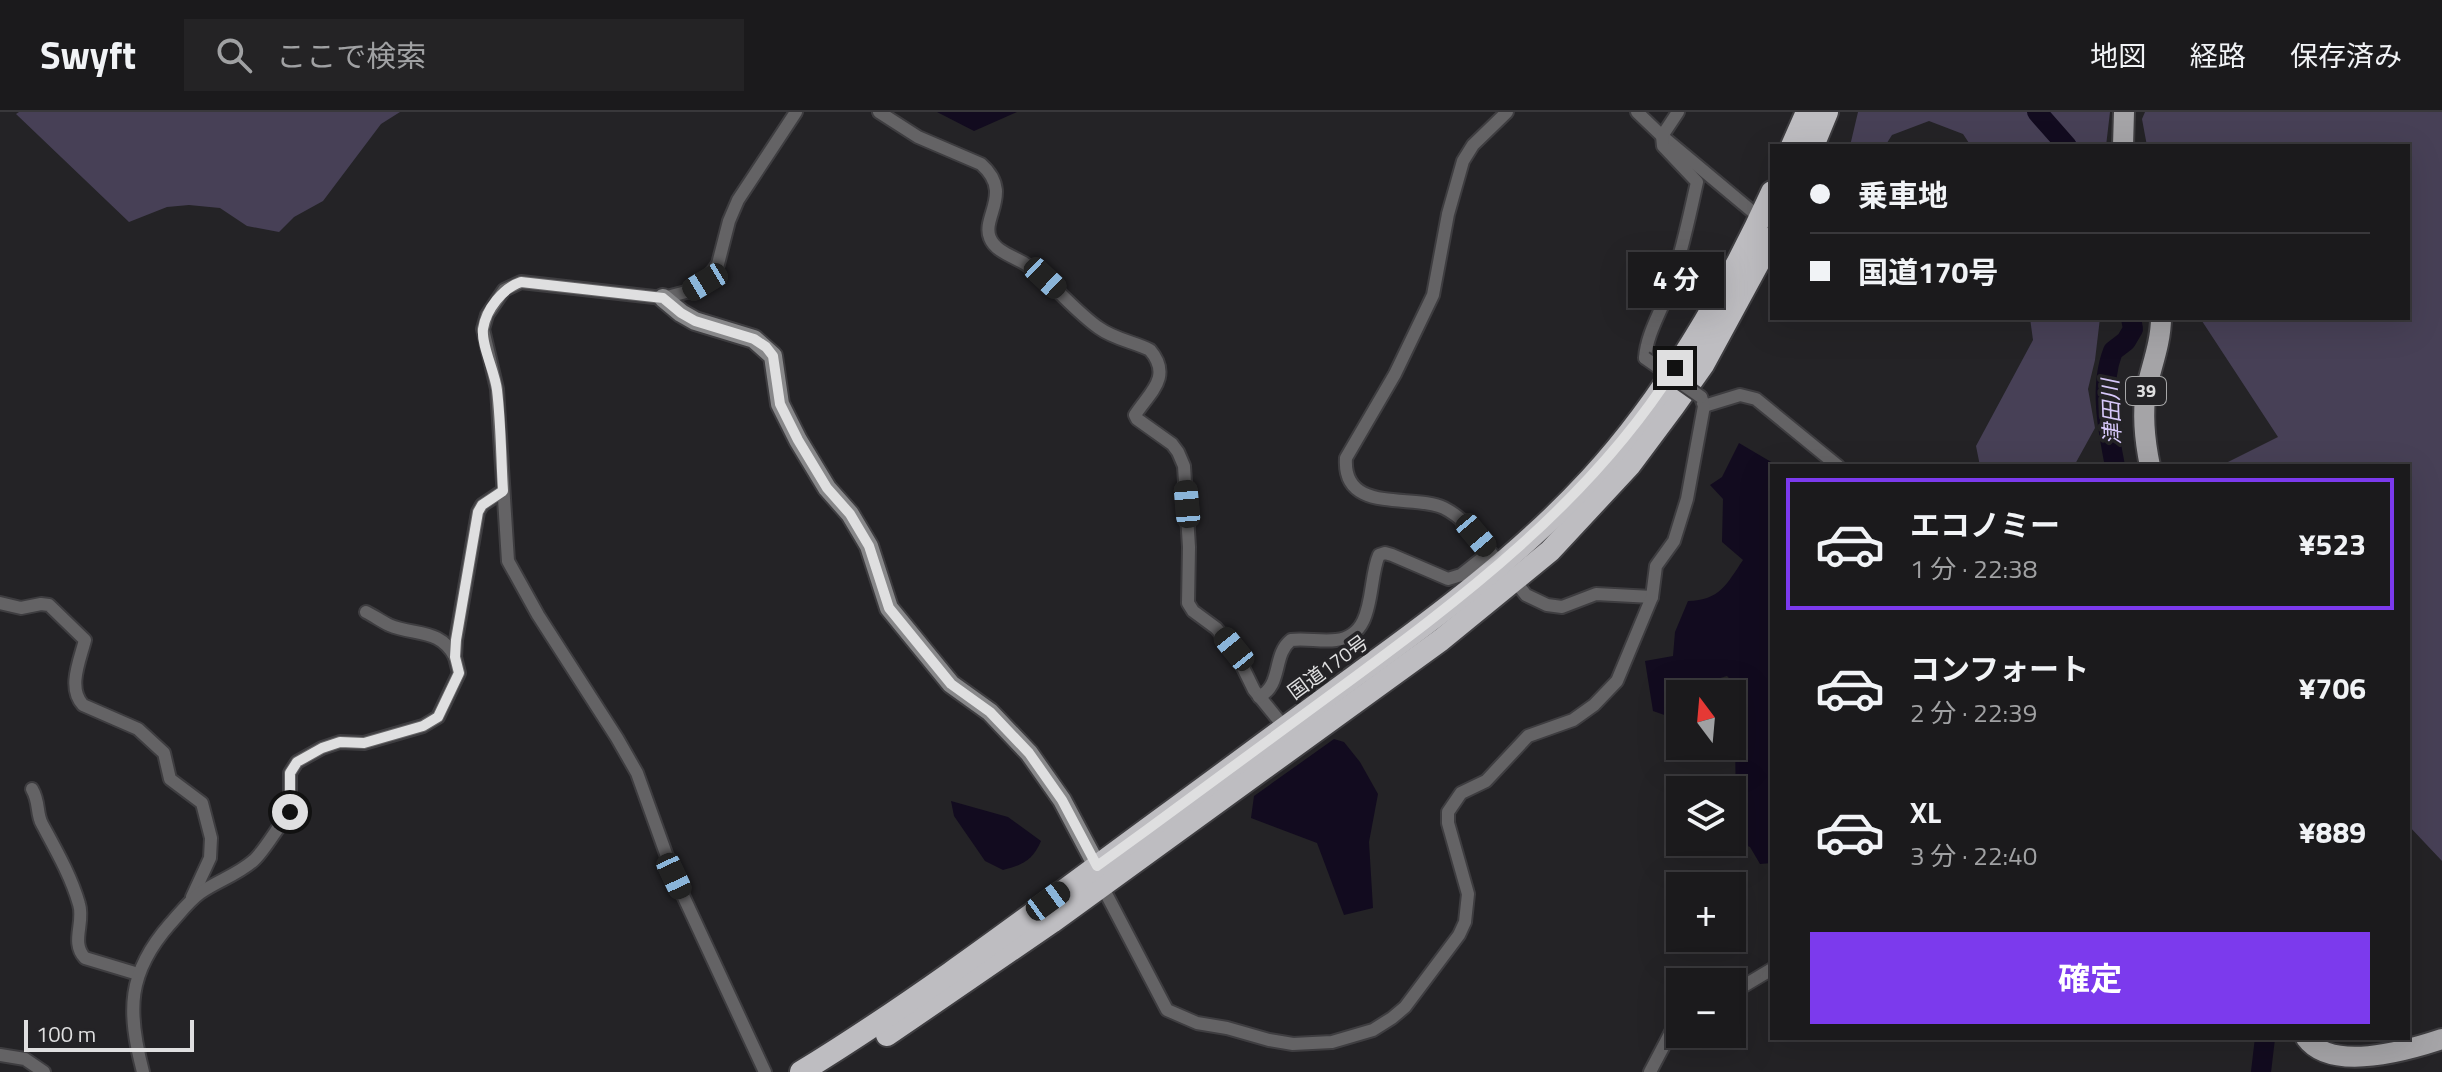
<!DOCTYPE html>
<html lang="ja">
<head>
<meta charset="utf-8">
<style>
	body { margin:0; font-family:"Titillium Web","Noto Sans JP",sans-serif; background:#242325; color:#f1f3f6; height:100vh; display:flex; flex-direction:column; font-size:30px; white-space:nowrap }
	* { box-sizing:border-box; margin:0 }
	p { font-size:26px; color:#a0a1a3 }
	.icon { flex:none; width:44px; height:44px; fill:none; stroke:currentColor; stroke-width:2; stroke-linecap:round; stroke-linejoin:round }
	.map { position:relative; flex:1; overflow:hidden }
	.panel { position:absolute; left:1770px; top:352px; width:640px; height:576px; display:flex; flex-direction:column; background:#1b1a1c; border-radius:0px; box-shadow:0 8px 32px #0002,0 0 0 2px #39383b }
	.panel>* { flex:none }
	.guide { position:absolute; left:1770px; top:32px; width:640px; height:176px; border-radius:0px; box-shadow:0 8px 32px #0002,0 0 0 2px #39383b; display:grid; align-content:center; height:176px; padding:0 40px; background:#1b1a1c }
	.needle { width:52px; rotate:344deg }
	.fabs { position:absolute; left:1666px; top:568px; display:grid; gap:16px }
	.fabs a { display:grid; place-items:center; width:80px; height:80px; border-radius:0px; background:#1b1a1c; box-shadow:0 8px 32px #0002,0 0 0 2px #39383b; font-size:40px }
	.scale { position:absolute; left:24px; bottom:20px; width:170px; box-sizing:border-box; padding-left:8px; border:4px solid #dfdfe0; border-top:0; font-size:22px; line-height:28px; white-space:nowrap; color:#dfdfe0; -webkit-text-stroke:6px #242326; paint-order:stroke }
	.end { position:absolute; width:36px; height:36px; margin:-18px; border:10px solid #dfdfe0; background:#111; box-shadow:0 0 0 4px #111 }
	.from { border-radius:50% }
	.bubble { position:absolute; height:56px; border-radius:0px; background:#1b1a1c; box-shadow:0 8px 32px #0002,0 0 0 2px #39383b; font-size:26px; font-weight:700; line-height:56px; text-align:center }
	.car { position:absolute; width:24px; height:48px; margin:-24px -12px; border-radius:10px; box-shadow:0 0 6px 2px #0007; background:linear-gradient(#222 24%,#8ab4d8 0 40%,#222 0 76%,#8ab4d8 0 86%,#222 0) }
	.guide b { display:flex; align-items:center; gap:28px; height:76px; font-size:30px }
	.guide b+b { border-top:2px solid #39383b }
	.guide i { width:20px; height:20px; background:#f1f3f6 }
	ul { padding:14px 0 0; list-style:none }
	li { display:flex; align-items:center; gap:24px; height:132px; margin:0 16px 12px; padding:0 24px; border:4px solid transparent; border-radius:0px }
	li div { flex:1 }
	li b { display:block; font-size:30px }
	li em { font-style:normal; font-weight:700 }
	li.on { border-color:#7c3aed }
	li>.icon { width:72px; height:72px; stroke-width:1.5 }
	.primary-button { display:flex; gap:16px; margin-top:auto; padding:16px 40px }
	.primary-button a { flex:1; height:92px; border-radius:0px; background:#7c3aed; color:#fff; font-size:32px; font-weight:700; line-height:92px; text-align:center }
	header { display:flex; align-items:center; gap:48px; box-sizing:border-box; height:112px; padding:0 40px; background:#1b1a1c; border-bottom:2px solid #39383b }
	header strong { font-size:38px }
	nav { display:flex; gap:44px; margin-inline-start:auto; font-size:28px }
	.search { width:560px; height:72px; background:#242325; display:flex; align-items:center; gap:20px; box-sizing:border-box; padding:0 28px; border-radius:0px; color:#a0a1a3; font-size:30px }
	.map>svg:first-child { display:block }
	.green { fill:#474056 }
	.water { fill:#120b1f }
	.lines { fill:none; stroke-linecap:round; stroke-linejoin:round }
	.river { stroke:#120b1f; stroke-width:20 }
	.street-casing { stroke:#3e3d40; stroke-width:16 }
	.secondary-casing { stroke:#3e3d40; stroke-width:22 }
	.primary-casing { stroke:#3e3d40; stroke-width:24 }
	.highway-casing { stroke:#3e3d40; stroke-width:26 }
	.street { stroke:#646365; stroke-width:12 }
	.secondary { stroke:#88888a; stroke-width:18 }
	.primary { stroke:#a5a4a7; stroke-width:20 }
	.highway { stroke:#bebdc1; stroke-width:22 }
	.street-bridge-casing { stroke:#3e3d40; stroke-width:16; stroke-linecap:butt }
	.street-bridge { stroke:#646365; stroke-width:12 }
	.route { stroke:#dfdfe0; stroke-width:10 }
	.labels { text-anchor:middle; stroke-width:7; stroke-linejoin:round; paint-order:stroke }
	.shield { fill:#242326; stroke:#a7a7a8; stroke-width:2 }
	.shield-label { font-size:18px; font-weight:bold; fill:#dfdfe0 }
	.street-label { font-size:20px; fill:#dfdfe0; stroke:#242326 }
	.water-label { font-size:22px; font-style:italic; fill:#d7c8fa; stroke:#242326 }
</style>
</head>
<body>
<header>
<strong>Swyft</strong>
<div class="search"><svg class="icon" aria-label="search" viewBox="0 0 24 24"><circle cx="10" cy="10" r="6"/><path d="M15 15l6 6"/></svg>ここで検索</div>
<nav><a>地図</a><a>経路</a><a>保存済み</a></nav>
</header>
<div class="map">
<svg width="2442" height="960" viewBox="0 0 2442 960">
	<rect width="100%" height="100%" fill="#242326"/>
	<g class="green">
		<path d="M 19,0 L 400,0 L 381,12 L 323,89 L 294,105 L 279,120 L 247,114 L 220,96 L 189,93 L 167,95 L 129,110 L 16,2 Z"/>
		<path d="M 1858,0 L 2110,0 L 2106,34 L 1971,34 L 1963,22 L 1929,9 L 1892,23 L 1885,34 L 1850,34 Z"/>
		<path d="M 2145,0 L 2442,0 L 2442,749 L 2408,713 L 2408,579 L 2412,570 L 2408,566 L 2408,354 L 2220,354 L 2278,325 L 2200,206 L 2408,206 L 2408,34 L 2147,34 L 2142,7 Z"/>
		<path d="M 2030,206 L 2100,206 L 2095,248 L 2088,277 L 2095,316 L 2074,354 L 1980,354 L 1976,334 L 2033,228 Z"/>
	</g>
	<g class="water">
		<path d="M 937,0 L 1017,0 L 974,19 Z"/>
		<path d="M 1739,331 L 1778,354 L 1772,354 L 1772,751 L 1760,752 L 1750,735 L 1736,729 L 1735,605 L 1743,593 L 1739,577 L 1727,564 L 1710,569 L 1697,582 L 1680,582 L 1680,599 L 1673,606 L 1653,599 L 1645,549 L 1673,544 L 1675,520 L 1688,489 C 1720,488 1726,473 1743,448 L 1722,430 L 1723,387 L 1710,373 L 1722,365 Z"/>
		<path d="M 1334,627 L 1344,630 L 1360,650 L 1378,682 L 1369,730 L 1373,796 L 1344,803 L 1317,731 L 1251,706 L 1254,684 Z"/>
		<path d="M 951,689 L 1008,705 L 1041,729 C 1033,748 1023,753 1003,758 L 985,749 L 954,704 Z"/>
	</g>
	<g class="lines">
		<g class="river">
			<path d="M 2037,0 L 2067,34"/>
			<path d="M 2115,354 C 2108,318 2099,275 2113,239 L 2126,229 L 2133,217 L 2131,206"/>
			<path d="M 2261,960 L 2265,926"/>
		</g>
		<defs>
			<g id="street">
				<path d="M 879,0 L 918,25 L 981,52 C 1014,81 981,105 990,126 C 995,139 1012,144 1024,151 C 1052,169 1072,197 1099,216 C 1114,227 1134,230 1150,238 C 1173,265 1149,281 1135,303 L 1137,307 L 1172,332 L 1178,340 L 1184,354 L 1189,435 L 1188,491 L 1193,499 L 1216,516 L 1234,537 L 1254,578 L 1285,616"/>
				<path d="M 1637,0 L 1662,24 L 1772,116"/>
				<path d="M 1645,246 C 1647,220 1662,199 1670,174 C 1682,141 1689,105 1697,70 L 1663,34 L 1662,24 L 1678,0"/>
				<path d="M 1704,294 L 1740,283 L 1756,287 L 1838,354"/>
				<path d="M 1501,453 C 1483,432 1468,408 1444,396 C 1414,381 1342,403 1346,346 L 1395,262 L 1433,183 L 1448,102 L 1463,49 L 1473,33 L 1507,0"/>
				<path d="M 1515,469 L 1526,483 L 1547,493 L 1562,495 L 1596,482 L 1652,485"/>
				<path d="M 0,491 L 21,496 L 41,492 L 49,493 L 85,528 C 80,548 67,576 83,593 L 138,617 L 164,641 L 170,667 L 202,691 L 211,726 L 210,746 L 192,785"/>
				<path d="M 366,500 C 374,504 381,509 389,513 C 415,524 440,516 455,545"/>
				<path d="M 1259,585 C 1283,573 1272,543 1291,528 C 1306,526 1321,530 1336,528 C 1377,524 1367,469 1379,443 L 1385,441 L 1392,443 L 1448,467 L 1461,463 L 1490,440"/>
				<path d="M 32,677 C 40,691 36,701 42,712 C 56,738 71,764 79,792 C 85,811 70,830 85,846 L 138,862"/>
				<path d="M 1101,772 L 1167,898 L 1197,911 L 1227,916 L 1269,928 L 1293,932 L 1332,930 L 1373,918 L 1392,906 L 1405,895 L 1459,823 L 1465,810 L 1468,782 L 1448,711 L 1448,700 L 1461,681 L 1486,669 L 1528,624 L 1573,608 L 1594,593 L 1617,569 L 1652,485 L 1656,454 L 1674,429 L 1687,387 L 1704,294 L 1701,285"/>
				<path d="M 1732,881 L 1772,857"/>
				<path d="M 0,943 L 25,947 L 44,960"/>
				<path d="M 143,960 C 127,899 127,861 170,812 C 180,801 189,789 200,781 C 217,769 237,763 253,749 C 264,740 278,714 290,700 L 290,661 L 297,650 L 322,636 L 340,630 L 364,631 L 423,614 L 438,605 L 459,561 L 455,545 L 456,528 L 478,400 L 482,393 L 503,379"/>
				<path d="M 765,960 L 674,764 L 637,661 L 617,626 L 538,503 L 508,449 L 497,277 L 483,217 L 487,203 L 504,178 L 521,170 L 663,186 L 690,179 L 705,170 L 718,152 L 729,109 L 738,88 L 796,0"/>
				<path d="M 1650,960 L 1671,920 L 1680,912"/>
			</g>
			<path id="secondary" d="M 663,186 L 681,201 L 695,209 L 754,227 L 773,244 L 780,292 L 798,328 L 827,376 L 850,402 L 869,434 L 889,496 L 951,572 L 990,600 L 1029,641 L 1062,688 L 1097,754"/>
			<g id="primary">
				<path d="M 2123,34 L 2124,0"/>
				<path d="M 2150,354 C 2145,330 2142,304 2146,279 C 2151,255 2161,231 2161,206"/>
				<path d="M 2306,926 C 2331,960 2403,940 2442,927"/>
			</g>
			<g id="highway">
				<path d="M 1792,34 L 1807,0"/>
				<path d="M 1813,34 L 1827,0"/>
				<path d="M 887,923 L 1052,810 L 1441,528 L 1550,439 L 1630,353 L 1674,294 L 1703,253 L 1772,126"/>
				<path d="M 801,960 C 930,881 1050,788 1172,699 C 1233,654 1294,609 1355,564 C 1438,504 1521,442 1590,367 C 1664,287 1727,179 1772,80"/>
			</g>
		</defs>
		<use href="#street" class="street-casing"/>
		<use href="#secondary" class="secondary-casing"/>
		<use href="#primary" class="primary-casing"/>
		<use href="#highway" class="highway-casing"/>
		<use href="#street" class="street"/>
		<use href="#secondary" class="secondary"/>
		<use href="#primary" class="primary"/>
		<use href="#highway" class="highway"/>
		<defs>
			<path id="street-bridge" d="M 1645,246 L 1701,285"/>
		</defs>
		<use href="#street-bridge" class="street-bridge-casing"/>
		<use href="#street-bridge" class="street-bridge"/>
	</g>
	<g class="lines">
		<path class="route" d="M 290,700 L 290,661 L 297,650 L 322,636 L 340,630 L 364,631 L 423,614 L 438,605 L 459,561 L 455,545 L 456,528 L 478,400 L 482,393 L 503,379 C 501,346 501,311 497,278 C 495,260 481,233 483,217 C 486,197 503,176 521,170 L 663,186 L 681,201 L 695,209 L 754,227 L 766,235 L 773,244 L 780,292 L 798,328 L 827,376 L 850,402 L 869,434 L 889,496 L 951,572 L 990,600 L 1029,641 L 1062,688 L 1097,754 C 1176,697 1254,639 1333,581 C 1461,487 1588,392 1675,256"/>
	</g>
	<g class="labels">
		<rect class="shield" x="2126" y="265" width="40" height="28" rx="6"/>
		<g class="shield-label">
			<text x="2146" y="285">39</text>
		</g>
		<g class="street-label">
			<text transform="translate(1328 555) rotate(-36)" y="7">国道170号</text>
		</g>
		<g class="water-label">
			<text transform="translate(2111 300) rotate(-92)" y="8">津田川</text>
		</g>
	</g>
</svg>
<div class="fabs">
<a><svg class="needle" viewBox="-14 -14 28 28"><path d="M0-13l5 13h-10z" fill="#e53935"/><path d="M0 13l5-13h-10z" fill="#a0a1a3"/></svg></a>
<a><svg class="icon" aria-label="layers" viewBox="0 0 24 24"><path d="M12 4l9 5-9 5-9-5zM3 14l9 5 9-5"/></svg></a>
<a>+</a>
<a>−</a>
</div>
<div class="scale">100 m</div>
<i class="end from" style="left:290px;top:700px"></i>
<i class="end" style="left:1675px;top:256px"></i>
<div class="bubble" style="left:1628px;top:140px;width:96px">4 分</div>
<i class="car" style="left:1045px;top:166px;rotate:133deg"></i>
<i class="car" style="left:705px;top:170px;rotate:239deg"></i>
<i class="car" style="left:1187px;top:392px;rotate:355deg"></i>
<i class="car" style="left:1476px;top:423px;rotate:140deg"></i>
<i class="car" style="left:1234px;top:537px;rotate:321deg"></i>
<i class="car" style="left:674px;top:764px;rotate:155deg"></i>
<i class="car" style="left:1048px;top:789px;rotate:54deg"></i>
<div class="guide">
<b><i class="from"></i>乗車地</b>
<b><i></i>国道170号</b>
</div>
<section class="panel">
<ul>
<li class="on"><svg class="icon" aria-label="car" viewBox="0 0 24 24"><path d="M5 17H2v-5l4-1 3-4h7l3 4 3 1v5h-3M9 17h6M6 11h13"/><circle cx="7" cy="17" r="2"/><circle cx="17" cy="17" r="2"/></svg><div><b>エコノミー</b><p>1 分 · 22:38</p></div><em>¥523</em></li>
<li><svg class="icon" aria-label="car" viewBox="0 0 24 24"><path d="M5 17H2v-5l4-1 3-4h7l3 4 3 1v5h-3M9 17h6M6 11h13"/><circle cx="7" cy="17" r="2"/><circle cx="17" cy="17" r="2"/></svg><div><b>コンフォート</b><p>2 分 · 22:39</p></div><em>¥706</em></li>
<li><svg class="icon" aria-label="car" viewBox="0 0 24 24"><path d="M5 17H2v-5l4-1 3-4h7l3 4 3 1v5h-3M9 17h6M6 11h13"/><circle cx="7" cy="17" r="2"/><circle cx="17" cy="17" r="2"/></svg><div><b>XL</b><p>3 分 · 22:40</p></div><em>¥889</em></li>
</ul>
<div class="primary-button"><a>確定</a></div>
</section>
</div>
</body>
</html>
